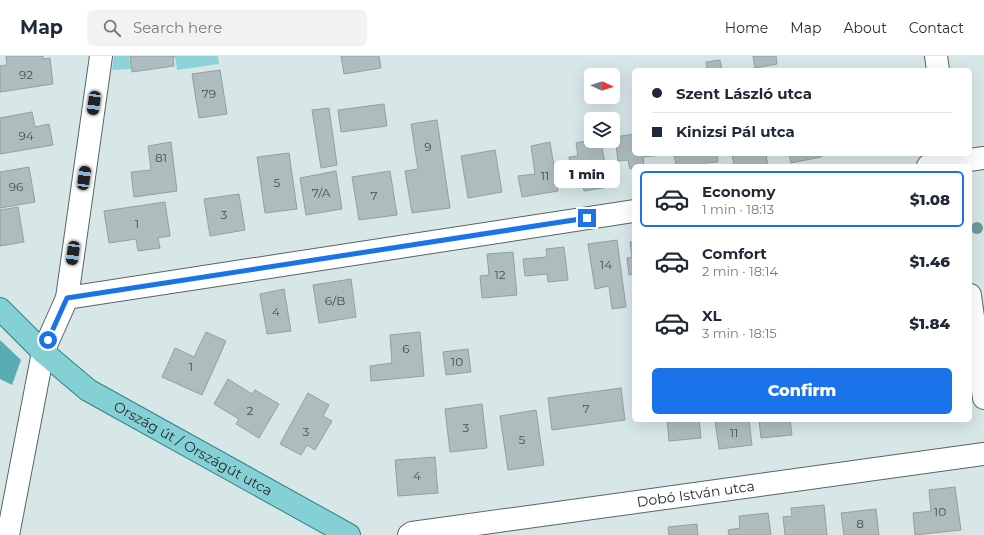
<!DOCTYPE html>
<html lang="en">
<head>
<meta charset="utf-8">
<style>
	body { margin:0; font-family:Montserrat,sans-serif; background:#f2f2f3; color:#1f2937; height:100vh; display:flex; flex-direction:column; font-size:15px; white-space:nowrap }
	* { box-sizing:border-box; margin:0 }
	p { font-size:13px; color:#747a83 }
	.icon { flex:none; width:22px; height:22px; fill:none; stroke:currentColor; stroke-width:2; stroke-linecap:round; stroke-linejoin:round }
	.map { position:relative; flex:1; overflow:hidden }
	.panel { position:absolute; left:632px; top:108px; width:340px; height:258px; display:flex; flex-direction:column; background:#fff; border-radius:6px; box-shadow:0 4px 16px #0002 }
	.panel>* { flex:none }
	.guide { position:absolute; left:632px; top:12px; width:340px; height:88px; border-radius:6px; box-shadow:0 4px 16px #0002; display:grid; align-content:center; height:88px; padding:0 20px; background:#fff }
	.needle { width:26px; rotate:94deg }
	.tools { position:absolute; left:584px; top:12px; display:grid; gap:8px }
	.tools a { display:grid; place-items:center; width:36px; height:36px; border-radius:6px; background:#fff; box-shadow:0 4px 16px #0002; font-size:20px }
	.end { position:absolute; width:18px; height:18px; margin:-9px; border:5px solid #1a73e8; background:#fff; box-shadow:0 0 0 2px #fff }
	.from { border-radius:50% }
	.bubble { position:absolute; height:28px; border-radius:6px; background:#fff; box-shadow:0 4px 16px #0002; font-size:13px; font-weight:800; line-height:28px; text-align:center }
	.car { position:absolute; width:12px; height:24px; margin:-12px -6px; border-radius:5px; box-shadow:0 0 3px 1px #0007; background:linear-gradient(#222 24%,#8ab4d8 0 40%,#222 0 76%,#8ab4d8 0 86%,#222 0) }
	.guide b { display:flex; align-items:center; gap:14px; height:38px; font-size:15px }
	.guide b+b { border-top:1px solid #e0e1e3 }
	.guide i { width:10px; height:10px; background:#1f2937 }
	ul { padding:7px 0 0; list-style:none }
	li { display:flex; align-items:center; gap:12px; height:56px; margin:0 8px 6px; padding:0 12px; border:2px solid transparent; border-radius:6px }
	li div { flex:1 }
	li b { display:block; font-size:15px }
	li em { font-style:normal; font-weight:800 }
	li.current { border-color:#1a73e8 }
	li>.icon { width:36px; height:36px; stroke-width:1.5 }
	.button { display:flex; gap:8px; margin-top:auto; padding:8px 20px }
	.button a { flex:1; height:46px; border-radius:6px; background:#1a73e8; color:#fff; font-size:16px; font-weight:800; line-height:46px; text-align:center }
	header { display:flex; align-items:center; gap:24px; box-sizing:border-box; height:56px; padding:0 20px; background:#fff; border-bottom:1px solid #e0e1e3 }
	header strong { font-size:19px }
	nav { display:flex; gap:22px; margin-inline-start:auto; font-size:14px }
	.search { width:280px; height:36px; background:#f2f2f3; display:flex; align-items:center; gap:10px; box-sizing:border-box; padding:0 14px; border-radius:6px; color:#747a83; font-size:15px }
	.map>svg:first-child { display:block }
	.green { fill:#8dd2d7 }
	.forest { fill:#58acb2 }
	.building { fill:#adbcbd; stroke:#92a0a1 }
	.lines { fill:none; stroke-linecap:round; stroke-linejoin:round }
	.minor-casing { stroke:#586566; stroke-width:24 }
	.major-casing { stroke:#2e8288; stroke-width:24 }
	.minor { stroke:#fff; stroke-width:22 }
	.major { stroke:#84d0d5; stroke-width:22 }
	.tree { fill:#6c9a9d }
	.route { stroke:#1a73e8; stroke-width:5 }
	.labels { text-anchor:middle; stroke-width:4; stroke-linejoin:round; paint-order:stroke }
	.number-label { font-size:12px; fill:#485050 }
	.street-label { font-size:14px; fill:#262c2c; stroke:#d7e6e7 }
</style>
</head>
<body>
<header>
<strong>Map</strong>
<div class="search"><svg class="icon" aria-label="search" viewBox="0 0 24 24"><circle cx="10" cy="10" r="6"/><path d="M15 15l6 6"/></svg>Search here</div>
<nav><a>Home</a><a>Map</a><a>About</a><a>Contact</a></nav>
</header>
<div class="map">
<svg width="984" height="479" viewBox="0 0 984 479">
	<rect width="100%" height="100%" fill="#d7e6e7"/>
	<g class="green">
		<path d="M 114,0 L 129,0 L 131,13 L 112,14 Z"/>
		<path d="M 175,0 L 218,0 L 219,8 L 177,14 Z"/>
	</g>
	<path class="forest" d="M 0,284 L 21,304 L 12,329 L 0,323 Z"/>
	<g class="building">
		<path d="M 6,0 L 43,0 L 43,3 L 50,2 L 53,28 L 0,36 L 0,10 L 7,9 Z"/>
		<path d="M 130,0 L 174,0 L 175,1 L 173,1 L 174,10 L 132,16 Z"/>
		<path d="M 341,0 L 379,0 L 381,12 L 344,18 Z"/>
		<path d="M 753,0 L 776,0 L 777,8 L 755,12 Z"/>
		<path d="M 720,4 L 722,14 L 707,14 L 706,6 Z"/>
		<path d="M 220,14 L 227,58 L 199,62 L 192,18 Z"/>
		<path d="M 384,48 L 387,70 L 341,76 L 338,54 Z"/>
		<path d="M 329,52 L 337,109 L 321,112 L 312,54 Z"/>
		<path d="M 32,56 L 35,71 L 49,68 L 53,89 L 0,98 L 0,62 Z"/>
		<path d="M 437,64 L 450,152 L 412,157 L 405,115 L 418,113 L 411,68 Z"/>
		<path d="M 634,78 L 634,98 L 661,98 L 661,99 L 643,101 L 644,110 L 634,110 L 634,112 L 630,113 L 628,104 L 618,105 L 615,81 Z"/>
		<path d="M 591,84 L 601,85 L 609,131 L 584,135 L 580,115 L 571,116 L 569,101 L 578,100 L 576,87 Z"/>
		<path d="M 171,86 L 177,135 L 134,141 L 131,116 L 151,114 L 148,90 Z"/>
		<path d="M 550,86 L 558,135 L 522,141 L 518,120 L 535,118 L 531,90 Z"/>
		<path d="M 495,94 L 502,136 L 468,142 L 461,100 Z"/>
		<path d="M 289,97 L 297,153 L 265,157 L 257,101 Z"/>
		<path d="M 674,98 L 717,98 L 718,106 L 706,107 L 706,110 L 676,110 Z"/>
		<path d="M 732,98 L 766,98 L 768,110 L 734,110 Z"/>
		<path d="M 789,98 L 821,98 L 821,101 L 791,107 Z"/>
		<path d="M 29,111 L 35,146 L 0,152 L 0,116 Z"/>
		<path d="M 336,115 L 342,153 L 306,159 L 300,122 Z"/>
		<path d="M 390,115 L 397,159 L 359,164 L 352,121 Z"/>
		<path d="M 239,138 L 245,174 L 210,180 L 204,143 Z"/>
		<path d="M 165,146 L 170,180 L 158,182 L 160,192 L 138,195 L 136,183 L 109,187 L 104,155 Z"/>
		<path d="M 18,151 L 24,186 L 0,190 L 0,154 Z"/>
		<path d="M 617,184 L 626,251 L 612,253 L 609,230 L 595,233 L 588,188 Z"/>
		<path d="M 630,186 L 634,186 L 634,218 L 629,219 L 627,202 L 632,201 Z"/>
		<path d="M 564,191 L 568,224 L 548,226 L 547,218 L 525,220 L 523,203 L 547,201 L 546,193 Z"/>
		<path d="M 513,196 L 517,239 L 482,242 L 480,220 L 489,219 L 487,198 Z"/>
		<path d="M 351,223 L 356,261 L 319,267 L 313,229 Z"/>
		<path d="M 284,233 L 291,275 L 267,278 L 260,238 Z"/>
		<path d="M 206,276 L 226,285 L 202,339 L 162,321 L 175,292 L 194,301 Z"/>
		<path d="M 420,276 L 424,320 L 371,325 L 370,310 L 392,307 L 390,279 Z"/>
		<path d="M 468,293 L 471,316 L 446,319 L 443,296 Z"/>
		<path d="M 228,323 L 252,338 L 255,334 L 279,348 L 259,382 L 236,368 L 239,363 L 214,348 Z"/>
		<path d="M 621,332 L 625,364 L 552,374 L 548,342 Z"/>
		<path d="M 308,337 L 329,349 L 323,360 L 332,365 L 315,394 L 307,389 L 301,399 L 280,388 Z"/>
		<path d="M 482,348 L 487,392 L 450,396 L 445,353 Z"/>
		<path d="M 536,354 L 544,409 L 508,414 L 500,360 Z"/>
		<path d="M 667,364 L 699,364 L 701,382 L 669,385 Z"/>
		<path d="M 715,364 L 749,364 L 752,389 L 719,393 Z"/>
		<path d="M 759,364 L 790,364 L 792,379 L 761,382 Z"/>
		<path d="M 435,401 L 438,437 L 398,440 L 395,404 Z"/>
		<path d="M 955,431 L 961,474 L 915,479 L 913,457 L 931,455 L 929,434 Z"/>
		<path d="M 824,449 L 827,479 L 785,479 L 783,461 L 792,460 L 791,452 Z"/>
		<path d="M 876,453 L 879,479 L 844,479 L 841,457 Z"/>
		<path d="M 768,457 L 771,479 L 729,479 L 728,474 L 740,472 L 739,460 Z"/>
		<path d="M 697,468 L 698,479 L 669,479 L 668,471 Z"/>
	</g>
	<g class="lines">
		<defs>
			<g id="minor">
				<path d="M 936,0 L 938,14"/>
				<path d="M 928,110 L 984,102"/>
				<path d="M 970,239 L 984,342"/>
				<path d="M 67,242 L 634,155"/>
				<path d="M 8,479 L 43,296 L 67,242 L 101,0"/>
				<path id="s1" d="M 409,479 L 412,477 L 984,398"/>
			</g>
			<g id="major">
				<path id="s2" d="M 0,253 L 43,296 L 88,334 L 349,479"/>
			</g>
		</defs>
		<use href="#minor" class="minor-casing"/>
		<use href="#major" class="major-casing"/>
		<use href="#minor" class="minor"/>
		<use href="#major" class="major"/>
	</g>
	<circle class="tree" cx="977" cy="172" r="6"/>
	<g class="lines">
		<path class="route" d="M 48,284 L 67,242 L 587,162"/>
	</g>
	<g class="labels">
		<g class="number-label">
			<text x="26" y="23">92</text>
			<text x="209" y="42">79</text>
			<text x="26" y="84">94</text>
			<text x="428" y="95">9</text>
			<text x="161" y="106">81</text>
			<text x="545" y="124">11</text>
			<text x="277" y="131">5</text>
			<text x="16" y="135">96</text>
			<text x="321" y="141">7/A</text>
			<text x="374" y="144">7</text>
			<text x="224" y="163">3</text>
			<text x="137" y="172">1</text>
			<text x="606" y="213">14</text>
			<text x="500" y="223">12</text>
			<text x="335" y="249">6/B</text>
			<text x="276" y="260">4</text>
			<text x="406" y="297">6</text>
			<text x="457" y="310">10</text>
			<text x="191" y="315">1</text>
			<text x="586" y="357">7</text>
			<text x="250" y="359">2</text>
			<text x="466" y="376">3</text>
			<text x="306" y="380">3</text>
			<text x="734" y="381">11</text>
			<text x="522" y="388">5</text>
			<text x="417" y="424">4</text>
			<text x="940" y="460">10</text>
			<text x="860" y="472">8</text>
		</g>
		<g class="street-label">
			<text dy="5" stroke="none"><textPath href="#s2" startOffset="240">Ország út / Országút utca</textPath></text>
			<text dy="5" stroke="none"><textPath href="#s1" startOffset="290">Dobó István utca</textPath></text>
		</g>
	</g>
</svg>
<div class="tools">
<a><svg class="needle" viewBox="-14 -14 28 28"><path d="M0-13l5 13h-10z" fill="#e53935"/><path d="M0 13l5-13h-10z" fill="#747a83"/></svg></a>
<a><svg class="icon" aria-label="layers" viewBox="0 0 24 24"><path d="M12 4l9 5-9 5-9-5zM3 14l9 5 9-5"/></svg></a>
</div>
<i class="end from" style="left:48px;top:284px"></i>
<i class="end" style="left:587px;top:162px"></i>
<div class="bubble" style="left:554px;top:104px;width:66px">1 min</div>
<i class="car" style="left:94px;top:47px;rotate:188deg"></i>
<i class="car" style="left:84px;top:122px;rotate:8deg"></i>
<i class="car" style="left:73px;top:197px;rotate:188deg"></i>
<div class="guide">
<b><i class="from"></i>Szent László utca</b>
<b><i></i>Kinizsi Pál utca</b>
</div>
<section class="panel">
<ul>
<li class="current"><svg class="icon" aria-label="car" viewBox="0 0 24 24"><path d="M5 17H2v-5l4-1 3-4h7l3 4 3 1v5h-3M9 17h6M6 11h13"/><circle cx="7" cy="17" r="2"/><circle cx="17" cy="17" r="2"/></svg><div><b>Economy</b><p>1 min · 18:13</p></div><em>$1.08</em></li>
<li><svg class="icon" aria-label="car" viewBox="0 0 24 24"><path d="M5 17H2v-5l4-1 3-4h7l3 4 3 1v5h-3M9 17h6M6 11h13"/><circle cx="7" cy="17" r="2"/><circle cx="17" cy="17" r="2"/></svg><div><b>Comfort</b><p>2 min · 18:14</p></div><em>$1.46</em></li>
<li><svg class="icon" aria-label="car" viewBox="0 0 24 24"><path d="M5 17H2v-5l4-1 3-4h7l3 4 3 1v5h-3M9 17h6M6 11h13"/><circle cx="7" cy="17" r="2"/><circle cx="17" cy="17" r="2"/></svg><div><b>XL</b><p>3 min · 18:15</p></div><em>$1.84</em></li>
</ul>
<div class="button"><a>Confirm</a></div>
</section>
</div>
</body>
</html>
